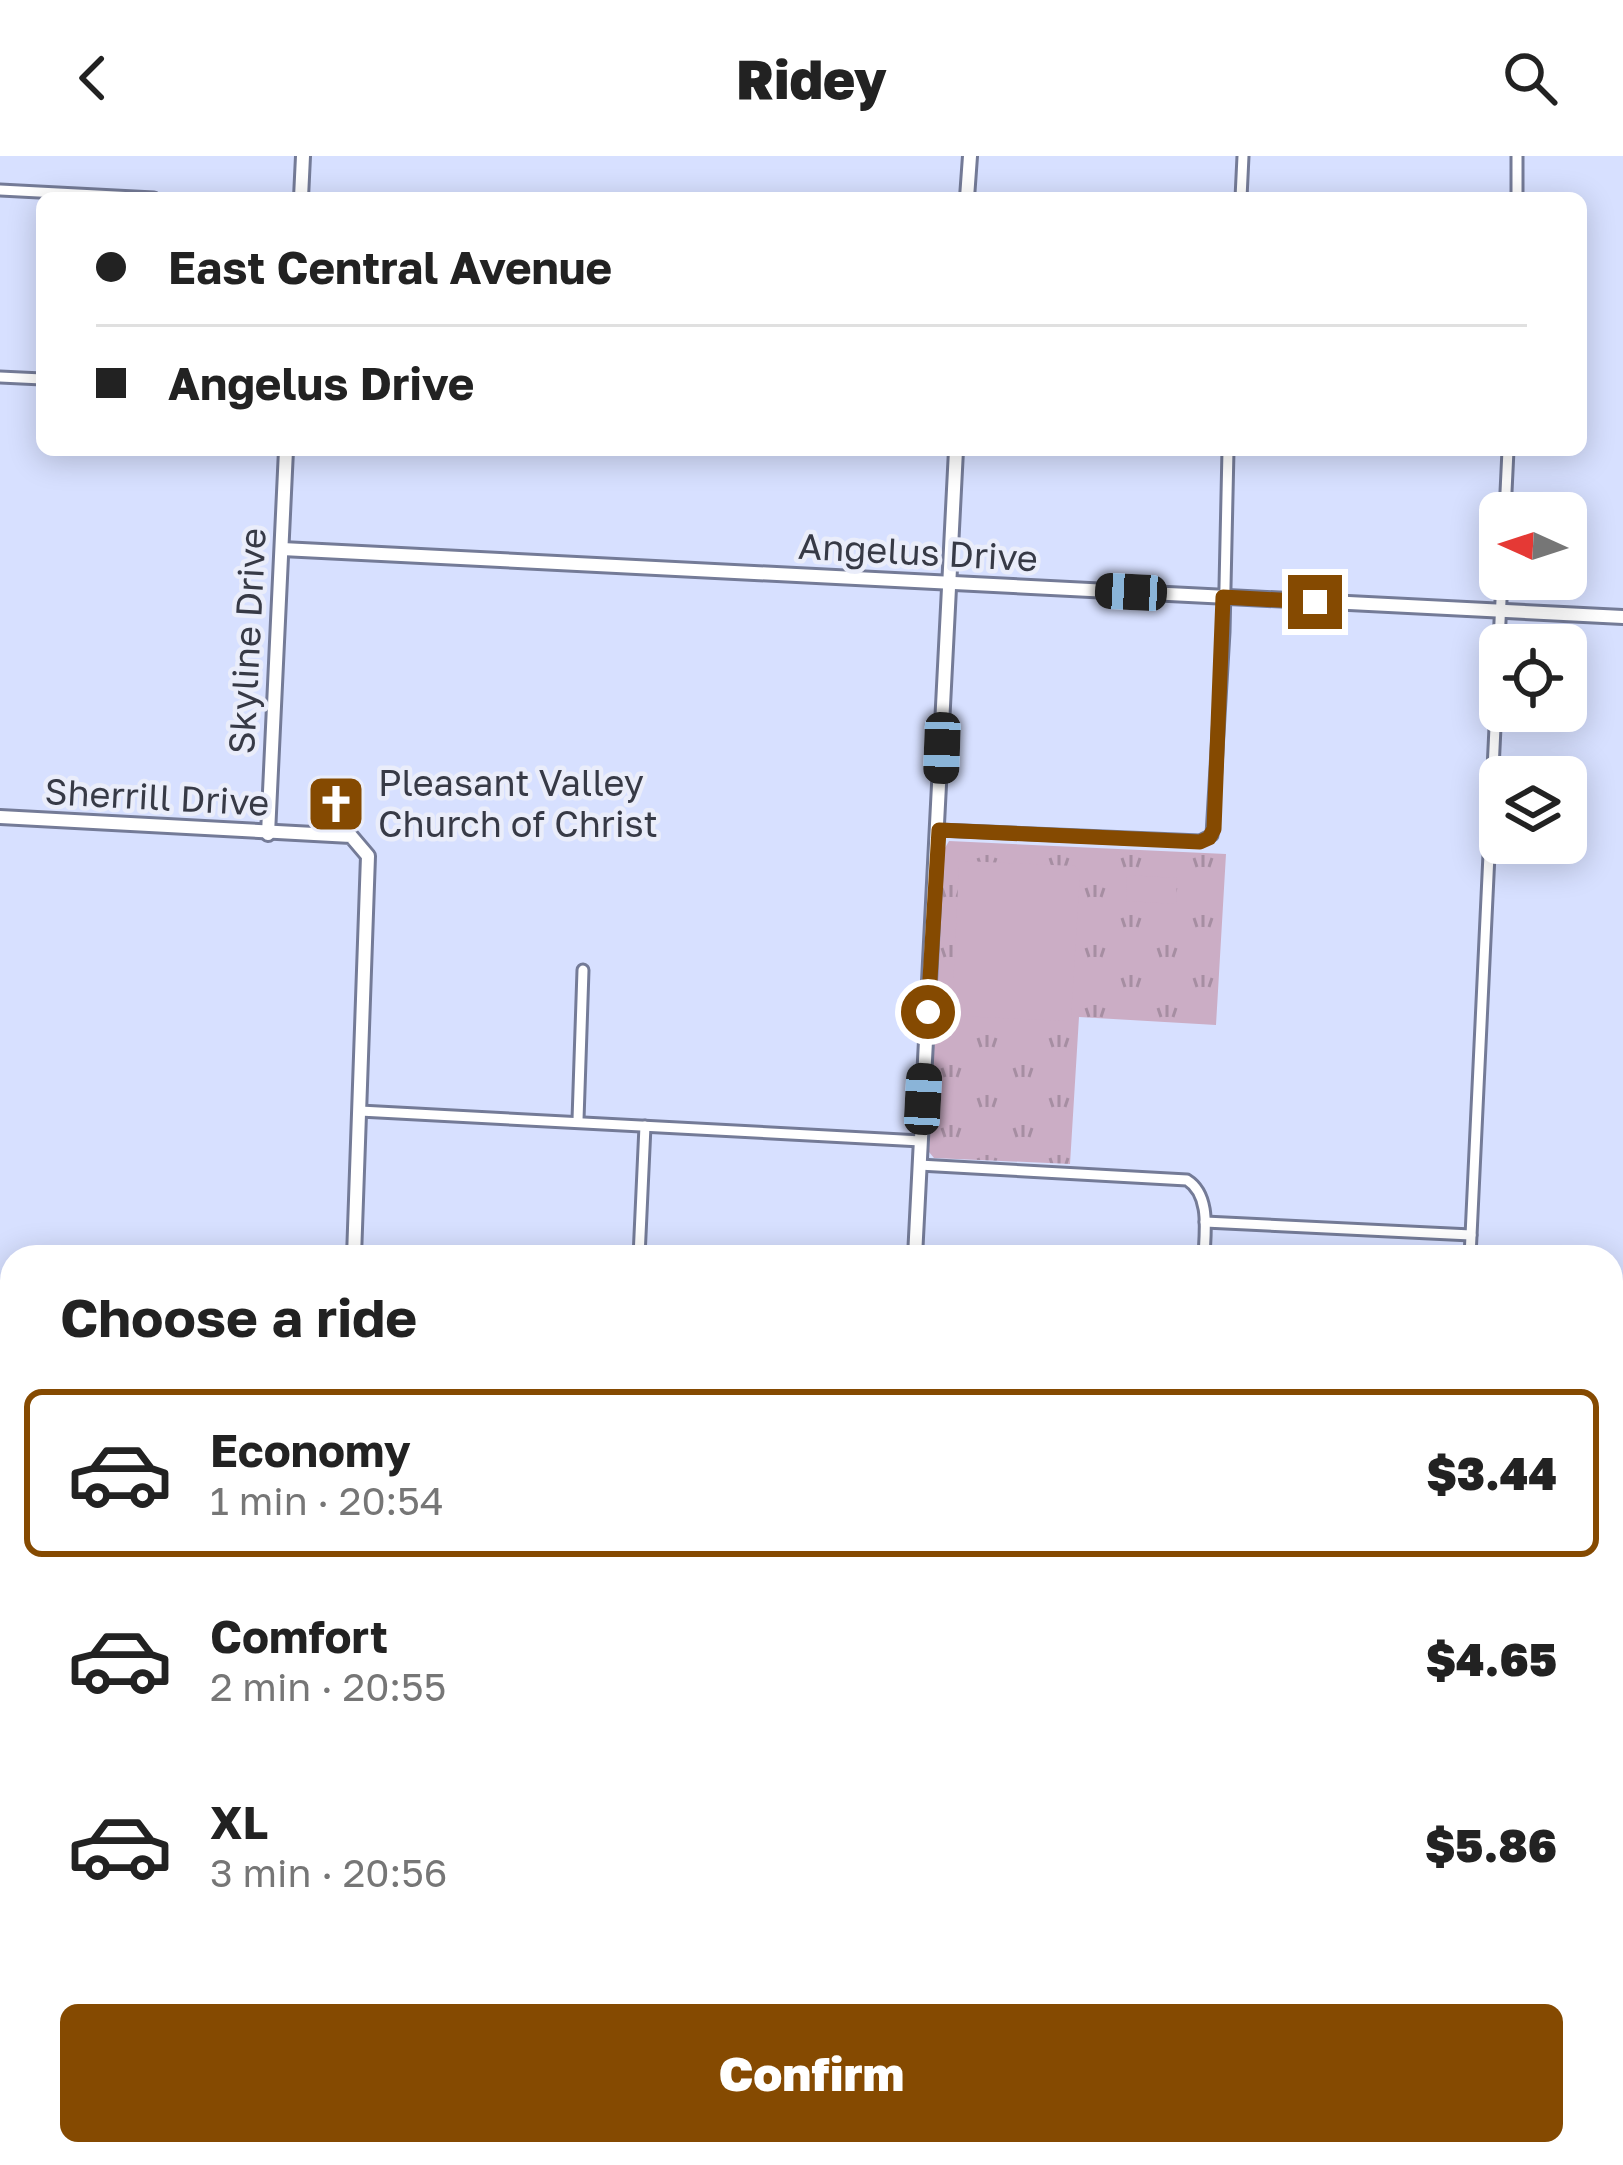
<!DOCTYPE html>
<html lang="en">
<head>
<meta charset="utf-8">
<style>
	body { margin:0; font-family:"Golos Text",sans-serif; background:#f2f2f2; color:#222; height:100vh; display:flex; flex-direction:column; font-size:45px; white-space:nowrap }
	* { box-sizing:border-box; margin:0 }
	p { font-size:39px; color:#767676 }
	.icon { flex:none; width:66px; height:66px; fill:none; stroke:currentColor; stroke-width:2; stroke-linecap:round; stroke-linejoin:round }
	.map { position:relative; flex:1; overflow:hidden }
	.sheet { position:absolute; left:0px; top:1089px; width:1623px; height:921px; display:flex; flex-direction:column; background:#fff; border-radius:36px 36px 0 0; box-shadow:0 6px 30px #0003 }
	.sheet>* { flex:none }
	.guide { position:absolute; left:36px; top:36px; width:1551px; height:264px; border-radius:18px; box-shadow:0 6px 30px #0003; display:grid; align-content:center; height:264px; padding:0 60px; background:#fff }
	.needle { width:78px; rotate:273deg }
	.buttons { position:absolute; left:1479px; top:336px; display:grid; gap:24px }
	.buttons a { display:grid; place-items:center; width:108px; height:108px; border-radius:18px; background:#fff; box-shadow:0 6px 30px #0003; font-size:60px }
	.end { position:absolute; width:54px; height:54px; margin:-27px; border:15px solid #854a01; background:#fff; box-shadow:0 0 0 6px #fff }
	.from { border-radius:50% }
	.car { position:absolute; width:36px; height:72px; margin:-36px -18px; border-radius:15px; box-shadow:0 0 9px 3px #0007; background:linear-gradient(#222 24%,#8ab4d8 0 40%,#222 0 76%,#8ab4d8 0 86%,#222 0) }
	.guide b { display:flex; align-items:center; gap:42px; height:114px; font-size:45px }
	.guide b+b { border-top:3px solid #e0e0e0 }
	.guide i { width:30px; height:30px; background:#222 }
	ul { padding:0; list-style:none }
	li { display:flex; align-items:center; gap:36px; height:168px; margin:0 24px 18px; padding:0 36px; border:6px solid transparent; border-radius:18px }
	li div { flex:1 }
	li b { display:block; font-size:45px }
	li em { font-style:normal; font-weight:800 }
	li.on { border-color:#854a01 }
	li>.icon { width:108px; height:108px; stroke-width:1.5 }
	h2 { padding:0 60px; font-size:54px; line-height:144px }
	.primary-button { display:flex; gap:24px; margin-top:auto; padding:24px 60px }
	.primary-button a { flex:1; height:138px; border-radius:18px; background:#854a01; color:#fff; font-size:48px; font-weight:800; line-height:138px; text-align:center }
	header { display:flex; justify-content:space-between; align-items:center; height:156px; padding:0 60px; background:#fff; font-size:54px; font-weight:800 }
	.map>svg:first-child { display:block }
	.grass { fill:url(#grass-tufts) }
	.garden { fill:#cbadc5 }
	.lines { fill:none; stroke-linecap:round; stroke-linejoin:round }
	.river { stroke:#5093a2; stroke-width:16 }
	.street-casing { stroke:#747b97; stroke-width:15 }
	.secondary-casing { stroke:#747b97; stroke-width:18 }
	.primary-casing { stroke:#747b97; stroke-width:20 }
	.highway-casing { stroke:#747b97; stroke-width:22 }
	.street { stroke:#fff; stroke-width:9 }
	.secondary { stroke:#fff; stroke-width:12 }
	.primary { stroke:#fff; stroke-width:14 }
	.highway { stroke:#fff; stroke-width:16 }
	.route { stroke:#854a01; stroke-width:15 }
	.labels { text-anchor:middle; stroke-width:9; stroke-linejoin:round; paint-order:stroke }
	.street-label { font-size:36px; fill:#373a46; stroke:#eaedfa }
	.poi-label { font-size:36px; fill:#373a46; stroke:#eaedfa; text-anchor:start }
</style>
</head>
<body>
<header><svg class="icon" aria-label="back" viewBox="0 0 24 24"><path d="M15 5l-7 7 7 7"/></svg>Ridey<svg class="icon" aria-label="search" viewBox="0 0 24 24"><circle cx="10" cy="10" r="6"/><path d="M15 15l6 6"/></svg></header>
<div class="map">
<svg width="1623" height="2009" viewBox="0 0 1623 2009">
	<defs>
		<pattern id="grass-tufts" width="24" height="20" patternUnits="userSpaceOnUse" patternTransform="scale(3)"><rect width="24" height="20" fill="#cbadc5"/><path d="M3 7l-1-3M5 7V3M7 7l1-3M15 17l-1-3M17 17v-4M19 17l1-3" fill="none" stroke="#a68ea2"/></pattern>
	</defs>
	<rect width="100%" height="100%" fill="#d7e0ff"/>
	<path class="grass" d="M 949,685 L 1226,698 L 1216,869 L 1079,861 L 1070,1008 L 934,1002 L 929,996 L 942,697 Z"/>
	<g class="garden">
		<path d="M 965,705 L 1075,710 L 1080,716 L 1071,860 L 1066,865 L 957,860 L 952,853 L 959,711 Z"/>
		<path d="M 1127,719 L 1177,722 L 1176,748 L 1126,745 Z"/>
	</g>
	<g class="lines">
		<g class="river">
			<path d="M 0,1937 L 12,1939"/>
			<path d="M 118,1998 L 134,2009"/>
		</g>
		<defs>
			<g id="street">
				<path d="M 1517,0 L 1517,42"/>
				<path d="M 0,34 L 154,42"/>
				<path d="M 1241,42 L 1243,0"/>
				<path d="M 0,221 L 42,223"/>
				<path d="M 1505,357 L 1508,294"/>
				<path d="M 939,674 L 1200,685 L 1212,679 L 1224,476 L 1228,294"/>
				<path d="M 360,955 L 921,985"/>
				<path d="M 578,964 L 583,814"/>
				<path d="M 919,1009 L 1187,1024 C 1211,1039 1205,1076 1204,1101"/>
				<path d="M 1205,1066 L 1471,1079"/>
				<path d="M 639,1101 L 645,970"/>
				<path d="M 1470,1101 L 1502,423"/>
				<path d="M 1611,1465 L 1622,1465"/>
				<path d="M 1611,1772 L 1623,1772"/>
				<path d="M 1052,2009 L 1053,1998"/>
				<path d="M 1202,2009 L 1202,1998"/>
			</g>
			<g id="secondary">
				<path d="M 301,42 L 303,0"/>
				<path d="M 967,42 L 970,0"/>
				<path d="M 282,393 L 1623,461"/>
				<path d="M 0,661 L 351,680 L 368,700 L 354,1101"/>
				<path d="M 268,678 L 286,294"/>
				<path d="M 915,1101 L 956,294"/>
				<path d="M 0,1763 L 12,1764"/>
				<path d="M 1611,1851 L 1623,1852"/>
				<path d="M 0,1861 L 12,1862"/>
				<path d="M 1611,1939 L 1623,1939"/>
				<path d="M 81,2009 L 82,1998"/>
				<path d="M 844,2009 L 845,1998"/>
			</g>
			<g id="primary">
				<path d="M 0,1533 L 12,1533"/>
				<path d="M 1611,1621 L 1623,1622"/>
			</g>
			<g id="highway">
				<path d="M 0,1774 L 12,1776"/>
				<path d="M 0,1798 L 12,1798"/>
				<path d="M 0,1827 L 12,1828"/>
				<path d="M 0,1849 L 12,1848"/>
				<path d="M 1611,1881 L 1623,1881"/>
				<path d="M 1611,1909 L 1623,1909"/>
				<path d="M 1611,1924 L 1623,1926"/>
			</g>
		</defs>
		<use href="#street" class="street-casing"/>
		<use href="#secondary" class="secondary-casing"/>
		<use href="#primary" class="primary-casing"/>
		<use href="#highway" class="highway-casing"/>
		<use href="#street" class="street"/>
		<use href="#secondary" class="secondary"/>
		<use href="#primary" class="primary"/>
		<use href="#highway" class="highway"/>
	</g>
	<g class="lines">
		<path class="route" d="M 928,856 L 939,674 L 1200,686 L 1209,682 L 1214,673 L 1223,441 L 1315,446"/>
	</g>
	<defs>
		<symbol id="church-square" viewBox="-11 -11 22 22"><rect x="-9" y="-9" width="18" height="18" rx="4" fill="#854a01" stroke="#eaedfa"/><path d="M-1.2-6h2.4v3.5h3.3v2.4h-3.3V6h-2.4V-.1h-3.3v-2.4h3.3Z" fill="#fff"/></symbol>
	</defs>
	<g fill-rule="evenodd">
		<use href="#church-square" x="303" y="615" width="66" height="66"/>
	</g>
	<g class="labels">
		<g class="street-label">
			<text transform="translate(918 396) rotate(3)" y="13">Angelus Drive</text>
			<text transform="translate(247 485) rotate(-87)" y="13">Skyline Drive</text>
			<text transform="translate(157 641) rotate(3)" y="13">Sherrill Drive</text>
		</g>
		<g class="poi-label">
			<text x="378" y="640">Pleasant Valley<tspan x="378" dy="41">Church of Christ</tspan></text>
		</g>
	</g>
</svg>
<div class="buttons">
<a><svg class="needle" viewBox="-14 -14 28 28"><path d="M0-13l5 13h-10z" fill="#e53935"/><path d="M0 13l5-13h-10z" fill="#767676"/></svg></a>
<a><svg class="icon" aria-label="locate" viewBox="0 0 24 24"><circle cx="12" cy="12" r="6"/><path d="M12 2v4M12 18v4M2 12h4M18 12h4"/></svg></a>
<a><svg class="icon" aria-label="layers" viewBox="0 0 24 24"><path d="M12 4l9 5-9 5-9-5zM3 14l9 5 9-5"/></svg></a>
</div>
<i class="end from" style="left:928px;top:856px"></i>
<i class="end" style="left:1315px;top:446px"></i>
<i class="car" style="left:1131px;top:436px;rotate:273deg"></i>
<i class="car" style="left:942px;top:592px;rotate:182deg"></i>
<i class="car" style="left:923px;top:943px;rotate:3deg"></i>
<div class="guide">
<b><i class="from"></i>East Central Avenue</b>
<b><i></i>Angelus Drive</b>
</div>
<section class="sheet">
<h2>Choose a ride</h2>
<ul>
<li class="on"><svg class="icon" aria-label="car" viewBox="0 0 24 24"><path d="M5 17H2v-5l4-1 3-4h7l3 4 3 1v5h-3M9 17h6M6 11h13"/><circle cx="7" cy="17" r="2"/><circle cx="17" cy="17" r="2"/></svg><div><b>Economy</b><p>1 min · 20:54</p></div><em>$3.44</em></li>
<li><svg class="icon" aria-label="car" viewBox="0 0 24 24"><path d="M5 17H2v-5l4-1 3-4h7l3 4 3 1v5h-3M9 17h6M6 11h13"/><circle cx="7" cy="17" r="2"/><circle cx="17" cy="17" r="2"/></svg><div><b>Comfort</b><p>2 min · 20:55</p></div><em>$4.65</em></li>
<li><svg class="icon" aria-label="car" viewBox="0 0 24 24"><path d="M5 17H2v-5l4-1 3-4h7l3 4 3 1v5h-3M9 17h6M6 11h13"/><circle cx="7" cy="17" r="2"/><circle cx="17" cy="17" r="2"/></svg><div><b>XL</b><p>3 min · 20:56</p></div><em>$5.86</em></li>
</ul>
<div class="primary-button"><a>Confirm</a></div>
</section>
</div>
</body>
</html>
